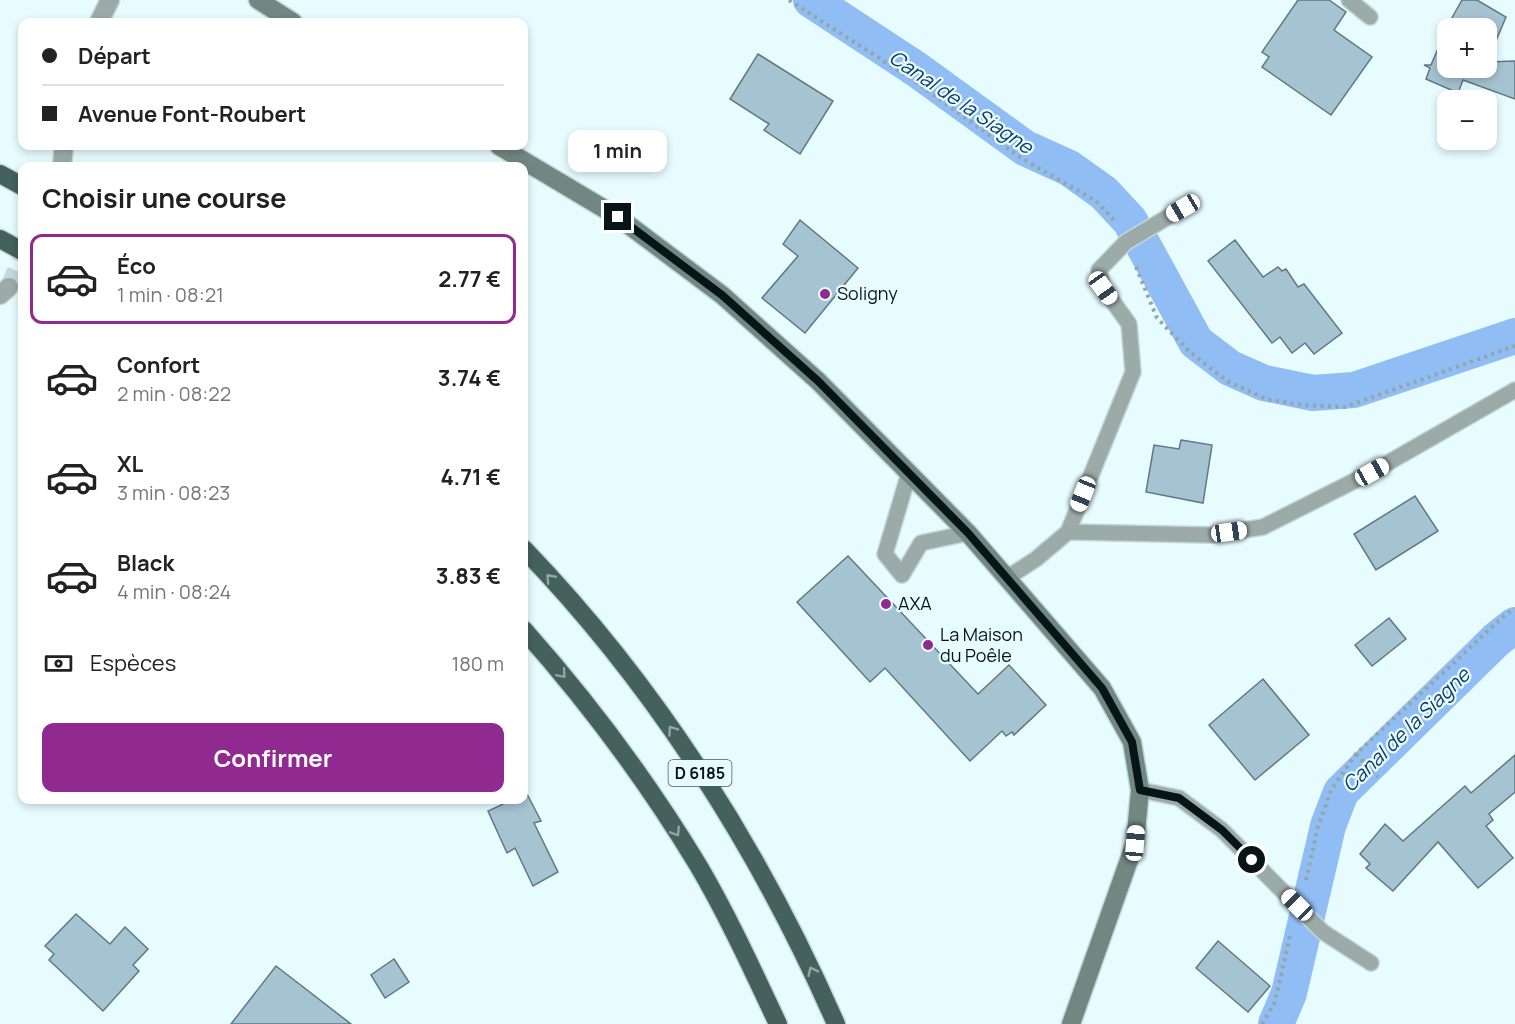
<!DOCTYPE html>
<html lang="fr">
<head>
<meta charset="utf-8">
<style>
	body { margin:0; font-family:Manrope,sans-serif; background:#f6f6f6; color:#222; height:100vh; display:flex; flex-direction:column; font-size:22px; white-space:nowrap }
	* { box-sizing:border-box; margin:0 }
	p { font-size:20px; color:#767676 }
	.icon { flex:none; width:33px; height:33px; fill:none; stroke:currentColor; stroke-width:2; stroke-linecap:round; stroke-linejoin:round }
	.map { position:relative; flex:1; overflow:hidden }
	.panel { position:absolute; left:18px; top:162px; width:510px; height:642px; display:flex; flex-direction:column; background:#fff; border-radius:12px; box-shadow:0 3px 9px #0003 }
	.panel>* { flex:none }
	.hud { position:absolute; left:18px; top:18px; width:510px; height:132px; border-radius:12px; box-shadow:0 3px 9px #0003; display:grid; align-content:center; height:132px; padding:0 24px; background:#fff }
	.buttons { position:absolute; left:1437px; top:18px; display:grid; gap:12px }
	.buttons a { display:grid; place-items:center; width:60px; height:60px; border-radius:12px; background:#fff; box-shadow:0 3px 9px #0003; font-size:30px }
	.end { position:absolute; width:27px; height:27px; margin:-14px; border:8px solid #081516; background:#fff; box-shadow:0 0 0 3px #fff }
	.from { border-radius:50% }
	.bubble { position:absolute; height:42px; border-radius:12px; background:#fff; box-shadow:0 3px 9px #0003; font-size:20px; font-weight:700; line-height:42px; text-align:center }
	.car { position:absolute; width:18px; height:36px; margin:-18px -9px; border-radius:8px; box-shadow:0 0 4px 2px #0007; background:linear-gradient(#fff 24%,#345 0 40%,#fff 0 76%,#345 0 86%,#fff 0) }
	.hud b { display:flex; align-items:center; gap:21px; height:57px; font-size:22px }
	.hud b+b { border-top:2px solid #e0e0e0 }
	.hud i { width:15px; height:15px; background:#222 }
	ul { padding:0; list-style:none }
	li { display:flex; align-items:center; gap:18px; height:90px; margin:0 12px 9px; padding:0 12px; border:3px solid transparent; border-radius:12px }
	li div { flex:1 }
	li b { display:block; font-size:22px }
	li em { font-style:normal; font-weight:700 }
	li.current { border-color:#902a90 }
	li>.icon { width:54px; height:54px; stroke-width:1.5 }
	h2 { padding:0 24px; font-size:27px; line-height:72px }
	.pay { display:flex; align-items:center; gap:15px; height:66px; padding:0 24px; font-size:22px }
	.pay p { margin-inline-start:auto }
	.primary-button { display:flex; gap:12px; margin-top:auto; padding:12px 24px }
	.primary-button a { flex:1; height:69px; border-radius:12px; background:#902a90; color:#fff; font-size:24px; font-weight:700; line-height:69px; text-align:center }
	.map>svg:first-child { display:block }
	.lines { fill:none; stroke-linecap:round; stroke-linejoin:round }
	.canal { stroke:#91bdf5; stroke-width:36 }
	.building { fill:#a6c3d2; stroke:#5e7986; stroke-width:1.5; fill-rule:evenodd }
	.minor-tunnel { stroke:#c6d9dc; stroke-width:18; stroke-dasharray:18 9; stroke-linecap:butt }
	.service-casing { stroke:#c3d7da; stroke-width:18 }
	.minor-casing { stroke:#c3d7da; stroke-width:21 }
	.secondary-casing { stroke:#c3d7da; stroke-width:21 }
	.trunk-casing { stroke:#c3d7da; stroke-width:21 }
	.path { stroke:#93a5a7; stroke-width:4; stroke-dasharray:3 4.5; stroke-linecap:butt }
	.service { stroke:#9daba8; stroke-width:15 }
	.minor { stroke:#9daba8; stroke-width:18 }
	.secondary { stroke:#718782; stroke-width:18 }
	.trunk { stroke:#44615c; stroke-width:18 }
	.oneway { stroke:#8da7a5 }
	.route { stroke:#081516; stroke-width:8 }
	.poi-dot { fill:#902a90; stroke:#e7fcff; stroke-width:2 }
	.labels { text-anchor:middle; stroke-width:4.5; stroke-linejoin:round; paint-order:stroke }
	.shield { fill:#e7fcff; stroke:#4b5a5c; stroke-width:1.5 }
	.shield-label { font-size:16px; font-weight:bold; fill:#081516 }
	.poi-label { font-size:18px; fill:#081516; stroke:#e7fcff; text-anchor:start }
	.water-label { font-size:20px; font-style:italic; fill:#143965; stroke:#e7fcff }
</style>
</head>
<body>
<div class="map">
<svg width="1515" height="1024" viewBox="0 0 1515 1024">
	<rect width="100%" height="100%" fill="#e7fcff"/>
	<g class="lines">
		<g class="canal">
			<path d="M 811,0 L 916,69 L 1025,148 L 1069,168 L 1104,193 L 1130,221 L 1196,342 L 1230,368 L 1264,383 L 1313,393 L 1354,390 L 1515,336"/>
			<path d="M 1276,1024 L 1289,993 L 1328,826 L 1341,792 L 1496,640 L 1515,625"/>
		</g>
	</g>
	<g class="building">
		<path d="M 1298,0 L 1329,0 L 1346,12 L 1334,30 L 1372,57 L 1331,115 L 1262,67 L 1269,57 L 1262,52 Z"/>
		<path d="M 1462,0 L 1477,0 L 1506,17 L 1487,62 L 1515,61 L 1515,99 L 1463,80 L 1458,93 L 1426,79 L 1430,68 L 1424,65 L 1431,65 L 1449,23 ZM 1448,28 L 1486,28 L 1486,68 L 1448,68 Z"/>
		<path d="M 758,54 L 833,101 L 800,154 L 764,130 L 769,124 L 730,99 Z"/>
		<path d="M 800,220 L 858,268 L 805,333 L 762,298 L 798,256 L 783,244 Z"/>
		<path d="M 1235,240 L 1263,277 L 1278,267 L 1282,271 L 1286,269 L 1298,287 L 1304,284 L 1342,333 L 1314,354 L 1305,343 L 1292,353 L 1280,337 L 1272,343 L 1208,261 Z"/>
		<path d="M 1181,440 L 1212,445 L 1203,503 L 1146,492 L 1154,445 L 1179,449 Z"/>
		<path d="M 1415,496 L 1438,531 L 1376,570 L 1354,534 Z"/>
		<path d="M 848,556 L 978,694 L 1009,665 L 1046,705 L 1014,735 L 1012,732 L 1006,736 L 1002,731 L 970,761 L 885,668 L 870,682 L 797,602 Z"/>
		<path d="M 1389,618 L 1406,639 L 1372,666 L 1355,645 Z"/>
		<path d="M 1263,679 L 1309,735 L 1255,780 L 1209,725 Z"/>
		<path d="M 1515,755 L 1515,792 L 1489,814 L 1493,820 L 1486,826 L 1513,858 L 1478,888 L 1438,842 L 1393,891 L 1366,868 L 1370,864 L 1360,854 L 1385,824 L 1403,841 L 1465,786 L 1471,793 Z"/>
		<path d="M 526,792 L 541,821 L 534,823 L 558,872 L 533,886 L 515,848 L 507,853 L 488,811 L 512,800 L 524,800 Z"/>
		<path d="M 76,914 L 110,944 L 125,927 L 148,949 L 133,965 L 139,971 L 103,1011 L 49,960 L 54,954 L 45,946 Z"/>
		<path d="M 1218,941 L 1270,986 L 1248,1012 L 1196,968 Z"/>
		<path d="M 394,959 L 409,982 L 385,998 L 371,975 Z"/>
		<path d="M 276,966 L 351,1024 L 231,1024 Z"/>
	</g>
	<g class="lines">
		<path class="minor-tunnel" d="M 9,287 L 22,256"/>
		<defs>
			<g id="service">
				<path d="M 1349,0 L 1370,17"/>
				<path d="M 909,473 L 885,554 L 902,575 L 921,543 L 968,533"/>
				<path d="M 1068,532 L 1212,535 L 1263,527 L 1372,472 L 1515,390"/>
				<path d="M 1007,578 L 1036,559 L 1068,532 L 1133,372 L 1129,324 L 1103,288 L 1099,270 L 1126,242 L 1183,208"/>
				<path d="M 1140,790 L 1179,798 L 1222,830 L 1323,932 L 1371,963"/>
			</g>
			<g id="minor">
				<path d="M 99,22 L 110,0"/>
				<path d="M 62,166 L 64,146"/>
				<path d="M 0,295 L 9,287"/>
			</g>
			<g id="secondary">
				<path d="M 258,0 L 293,22"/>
				<path d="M 499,146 L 618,217 L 722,295 L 818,381 L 968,533 L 1102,688 L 1132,742 L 1140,790 L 1135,843 L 1071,1024"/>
			</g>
			<g id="trunk">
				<path d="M 0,174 L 22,186"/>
				<path d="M 0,239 L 22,251"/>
				<path d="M 524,549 C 656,686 760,850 836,1024"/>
				<path d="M 524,630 C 589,703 647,781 698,865 C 728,916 753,971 778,1024"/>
			</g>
		</defs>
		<use href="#service" class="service-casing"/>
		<use href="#minor" class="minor-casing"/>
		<use href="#secondary" class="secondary-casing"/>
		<use href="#trunk" class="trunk-casing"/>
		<g class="path">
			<path d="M 789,0 L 913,80 L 1021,158 L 1096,201 L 1114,220"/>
			<path d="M 1136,267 L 1157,318 L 1191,353 L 1227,381 L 1266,399 L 1302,405 L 1345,407 L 1515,346"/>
			<path d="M 1356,754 L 1378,777"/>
			<path d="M 1306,880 L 1318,827 L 1331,790 L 1356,754 L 1506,614 L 1515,609"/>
			<path d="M 1262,1024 L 1275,1002 L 1290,936"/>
		</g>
		<use href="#service" class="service"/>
		<use href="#minor" class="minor"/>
		<use href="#secondary" class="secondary"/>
		<use href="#trunk" class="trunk"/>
	</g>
	<defs><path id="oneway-chevron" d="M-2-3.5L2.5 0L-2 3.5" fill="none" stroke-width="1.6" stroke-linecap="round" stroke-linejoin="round" transform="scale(1.5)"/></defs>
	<g class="oneway">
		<use href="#oneway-chevron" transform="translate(550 578) rotate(-132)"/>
		<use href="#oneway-chevron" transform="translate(562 674) rotate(49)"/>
		<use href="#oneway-chevron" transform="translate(672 730) rotate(-125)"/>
		<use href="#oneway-chevron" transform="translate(676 832) rotate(57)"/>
		<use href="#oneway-chevron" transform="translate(812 971) rotate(-116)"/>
	</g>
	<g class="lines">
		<path class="route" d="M 618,217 L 722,295 L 818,381 L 968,533 L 1102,688 L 1132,742 L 1140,790 L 1179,798 L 1222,830 L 1252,860"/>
	</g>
	<g class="poi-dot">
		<circle cx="825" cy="294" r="6"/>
		<circle cx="886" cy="604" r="6"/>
		<circle cx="928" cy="645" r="6"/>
	</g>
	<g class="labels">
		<rect class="shield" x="668.5" y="760" width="63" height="26" rx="4.5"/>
		<g class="shield-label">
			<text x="700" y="779">D 6185</text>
		</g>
		<g class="poi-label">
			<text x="837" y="300">Soligny</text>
			<text x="898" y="610">AXA</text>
			<text x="940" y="641">La Maison<tspan x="940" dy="21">du Poêle</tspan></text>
		</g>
		<g class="water-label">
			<text transform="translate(961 102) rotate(34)" y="7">Canal de la Siagne</text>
			<text transform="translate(1406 730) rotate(-44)" y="7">Canal de la Siagne</text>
		</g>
	</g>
</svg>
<div class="buttons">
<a>+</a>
<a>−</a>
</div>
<i class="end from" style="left:1252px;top:860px"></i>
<i class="end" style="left:618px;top:217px"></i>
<div class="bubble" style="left:568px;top:130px;width:99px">1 min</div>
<i class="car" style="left:1183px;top:208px;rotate:240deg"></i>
<i class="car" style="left:1103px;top:288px;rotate:145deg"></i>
<i class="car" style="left:1372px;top:472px;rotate:61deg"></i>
<i class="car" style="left:1083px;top:494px;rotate:202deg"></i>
<i class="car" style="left:1229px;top:532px;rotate:82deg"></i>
<i class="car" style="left:1135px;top:843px;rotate:5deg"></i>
<i class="car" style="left:1297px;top:905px;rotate:315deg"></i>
<div class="hud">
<b><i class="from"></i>Départ</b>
<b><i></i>Avenue Font-Roubert</b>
</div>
<section class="panel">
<h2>Choisir une course</h2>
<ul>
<li class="current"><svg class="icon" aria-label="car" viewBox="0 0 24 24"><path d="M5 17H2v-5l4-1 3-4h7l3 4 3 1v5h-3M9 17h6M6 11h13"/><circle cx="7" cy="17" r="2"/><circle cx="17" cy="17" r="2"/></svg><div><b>Éco</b><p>1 min · 08:21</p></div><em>2.77 €</em></li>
<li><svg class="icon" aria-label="car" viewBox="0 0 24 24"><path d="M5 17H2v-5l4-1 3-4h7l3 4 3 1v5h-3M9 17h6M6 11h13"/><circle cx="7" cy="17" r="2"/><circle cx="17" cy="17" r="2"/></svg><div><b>Confort</b><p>2 min · 08:22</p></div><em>3.74 €</em></li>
<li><svg class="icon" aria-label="car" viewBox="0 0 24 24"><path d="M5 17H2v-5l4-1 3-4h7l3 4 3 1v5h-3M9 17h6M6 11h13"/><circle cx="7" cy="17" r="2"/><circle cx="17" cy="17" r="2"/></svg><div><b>XL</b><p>3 min · 08:23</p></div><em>4.71 €</em></li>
<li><svg class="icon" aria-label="car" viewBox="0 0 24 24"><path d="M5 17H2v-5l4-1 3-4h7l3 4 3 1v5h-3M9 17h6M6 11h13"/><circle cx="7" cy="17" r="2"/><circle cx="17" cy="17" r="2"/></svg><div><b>Black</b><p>4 min · 08:24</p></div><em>3.83 €</em></li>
</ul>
<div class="pay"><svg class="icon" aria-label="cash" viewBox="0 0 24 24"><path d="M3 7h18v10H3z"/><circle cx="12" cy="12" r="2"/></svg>Espèces<p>180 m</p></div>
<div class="primary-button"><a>Confirmer</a></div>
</section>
</div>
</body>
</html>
